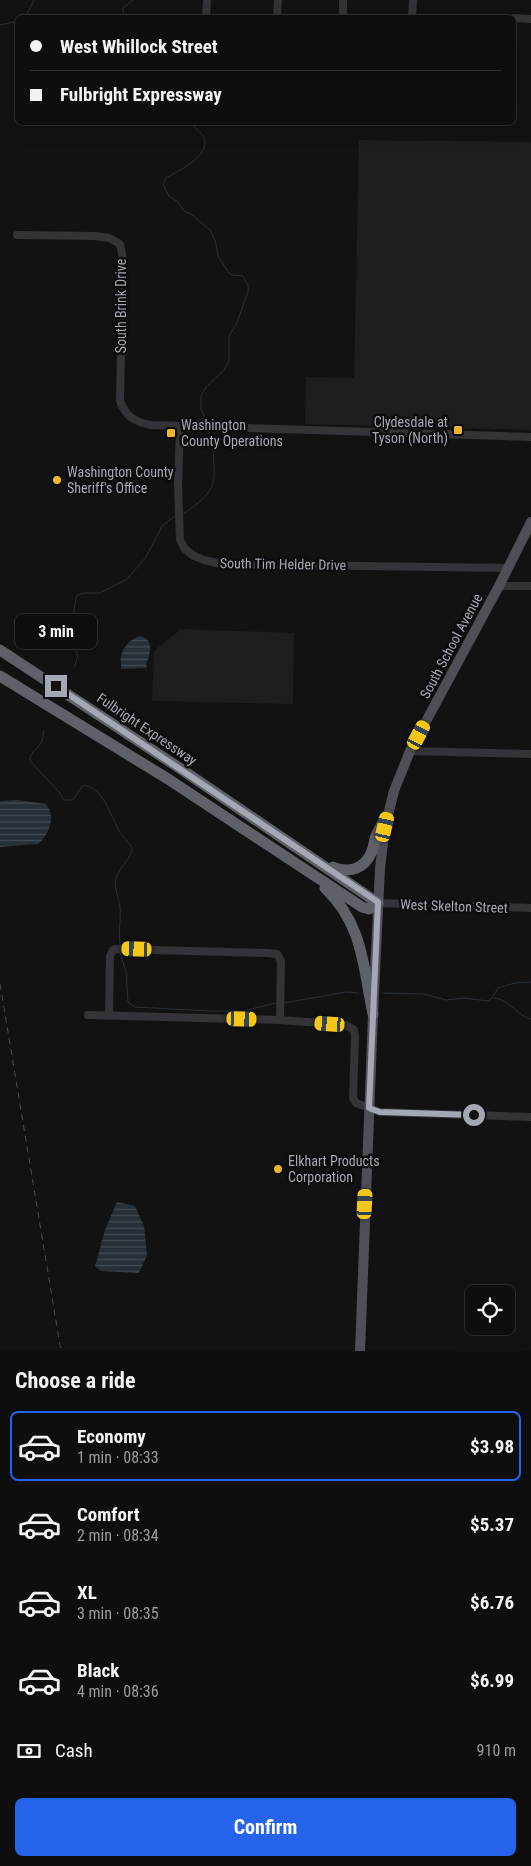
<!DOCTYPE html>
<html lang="en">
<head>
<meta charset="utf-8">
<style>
	body { margin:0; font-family:"Roboto Condensed",sans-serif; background:#171717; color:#f1f3f6; height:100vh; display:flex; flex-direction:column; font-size:19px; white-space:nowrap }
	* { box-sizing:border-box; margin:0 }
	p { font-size:16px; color:#9b9c9e }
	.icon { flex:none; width:28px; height:28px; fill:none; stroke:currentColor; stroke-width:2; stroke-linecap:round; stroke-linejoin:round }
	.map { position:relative; height:1351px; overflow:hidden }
	.sheet { display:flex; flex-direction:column; background:#0e0e0e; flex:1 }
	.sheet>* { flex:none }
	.top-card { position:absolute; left:15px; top:15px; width:501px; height:110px; border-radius:8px; box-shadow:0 5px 20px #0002,0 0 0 1px #2e2e2e; display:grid; align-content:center; height:110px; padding:0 15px; background:#0e0e0e }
	.fabs { position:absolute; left:465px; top:1285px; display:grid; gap:10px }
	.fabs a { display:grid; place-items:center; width:50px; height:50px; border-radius:8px; background:#0e0e0e; box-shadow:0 5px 20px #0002,0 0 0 1px #2e2e2e; font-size:25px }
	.end { position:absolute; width:22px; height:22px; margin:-11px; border:6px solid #a3a8b4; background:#111; box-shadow:0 0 0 2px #111 }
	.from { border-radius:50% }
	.bubble { position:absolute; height:35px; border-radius:8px; background:#0e0e0e; box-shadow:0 5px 20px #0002,0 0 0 1px #2e2e2e; font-size:16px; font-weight:700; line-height:35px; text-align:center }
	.car { position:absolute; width:15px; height:30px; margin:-15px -8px; border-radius:6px; box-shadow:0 0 4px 1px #0007; background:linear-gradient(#f5c518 24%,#345 0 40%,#f5c518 0 76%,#345 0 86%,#f5c518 0) }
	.top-card b { display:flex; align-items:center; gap:18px; height:48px; font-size:19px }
	.top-card b+b { border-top:1px solid #2e2e2e }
	.top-card i { width:12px; height:12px; background:#f1f3f6 }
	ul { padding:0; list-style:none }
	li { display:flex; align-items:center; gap:15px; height:70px; margin:0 10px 8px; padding:0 5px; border:2px solid transparent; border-radius:8px }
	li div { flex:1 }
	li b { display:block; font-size:19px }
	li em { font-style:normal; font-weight:700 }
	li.current { border-color:#2563eb }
	li>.icon { width:45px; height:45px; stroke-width:1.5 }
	h2 { padding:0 15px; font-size:22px; line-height:60px }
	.pay { display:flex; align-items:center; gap:12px; height:55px; padding:0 15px; font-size:19px }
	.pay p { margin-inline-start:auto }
	.cta { display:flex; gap:10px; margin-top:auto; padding:10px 15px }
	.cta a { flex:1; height:58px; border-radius:8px; background:#2563eb; color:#fff; font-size:20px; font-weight:700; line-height:58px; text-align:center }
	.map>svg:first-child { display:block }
	.built { fill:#1e1e20 }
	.water { fill:url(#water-rules) }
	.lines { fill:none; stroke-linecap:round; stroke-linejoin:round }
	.stream { stroke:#283037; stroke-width:1 }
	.minor { stroke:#333338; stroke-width:8 }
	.major { stroke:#4f5057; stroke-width:10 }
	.highway { stroke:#5f6169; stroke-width:11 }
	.rail { stroke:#4a4b51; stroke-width:1; stroke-dasharray:6 5; stroke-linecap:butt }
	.route { stroke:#a3a8b4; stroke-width:6 }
	.poi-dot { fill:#f0b42d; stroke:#0d0d0e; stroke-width:2 }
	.labels { text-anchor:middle; stroke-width:5; stroke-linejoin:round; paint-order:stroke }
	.street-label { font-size:14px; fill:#a3a8b4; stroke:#0d0d0e }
	.poi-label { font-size:14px; fill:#a3a8b4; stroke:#0d0d0e; text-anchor:start }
</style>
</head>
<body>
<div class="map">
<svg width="531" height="1351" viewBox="0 0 531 1351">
	<defs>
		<pattern id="water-rules" width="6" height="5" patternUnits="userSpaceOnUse" patternTransform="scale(1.25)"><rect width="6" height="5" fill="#283037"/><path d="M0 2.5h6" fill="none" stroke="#444b52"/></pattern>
	</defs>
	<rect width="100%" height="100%" fill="#121213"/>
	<g class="built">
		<path d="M 359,140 L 531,142 L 531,430 L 305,424 L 306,377 L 354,378 Z"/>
		<path d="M 181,629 L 294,633 L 293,704 L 152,701 L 154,651 Z"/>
	</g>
	<g class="water">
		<path d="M 140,636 C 154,639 151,654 146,664 L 147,668 L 121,669 C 122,666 120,662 121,657 C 123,647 130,639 140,636 Z"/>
		<path d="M 18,800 L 46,804 C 47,807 50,809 50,812 C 54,822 46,838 38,844 L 0,847 L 0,801 Z"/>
		<path d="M 117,1202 L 135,1206 L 144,1226 L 147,1255 L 139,1273 L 101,1271 L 95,1266 L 105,1230 Z"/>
	</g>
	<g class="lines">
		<g class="stream">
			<path d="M 22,18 L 27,14 L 34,0"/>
			<path d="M 123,18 L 123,8 L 133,0"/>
			<path d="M 0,25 L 18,21"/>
			<path d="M 192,122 C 194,130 201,131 204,138 C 211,156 178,171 166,178 L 163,185 L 169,196 L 178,202 L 184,211 L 191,214 L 210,230 L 215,240 L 218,256 L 229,273 L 232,275 L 243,276 L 248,285 L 248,292 L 236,325 L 229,336 L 229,361 L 223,371 L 206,387 L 201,396 L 201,409 L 206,420"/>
			<path d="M 183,514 C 202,500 216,493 214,467 C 213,453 214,446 209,432"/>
			<path d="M 74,667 C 80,653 77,656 73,644 C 70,635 74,604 77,596 L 82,593 L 100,593 L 127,579 L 146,557 L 162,526 L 175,516"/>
			<path d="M 44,730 C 43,734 43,740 41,743 C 36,751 30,751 30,761 L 59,792 L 64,800 L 73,800 L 82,786 C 103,783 112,821 121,834 C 124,839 131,844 132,849 C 132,857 117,870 116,880 C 114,889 119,898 120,907 C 121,920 118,932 120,945"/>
			<path d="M 120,953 L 126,971 L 128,1002 L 135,1007 L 209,1011 L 243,1011 L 276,1003"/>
			<path d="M 383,993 L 424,994 L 446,1000 L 464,998 L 488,1001 L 492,998 L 498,988 L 515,983 L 531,982"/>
			<path d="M 494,998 C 509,999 517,1016 531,1019"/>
			<path d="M 284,1003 L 346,992 L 359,993"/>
		</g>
		<g class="minor">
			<path d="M 206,18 L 207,0"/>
			<path d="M 277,18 L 278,0"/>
			<path d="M 343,18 L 343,0"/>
			<path d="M 412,18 L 413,0"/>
			<path d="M 514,18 L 531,19"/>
			<path d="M 17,235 L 95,236 L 109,238 L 120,244 L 123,259 L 120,401 C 126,417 135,422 151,425 L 531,437"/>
			<path d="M 180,426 L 178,485 L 180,540 L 185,549 L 194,556 L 204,560 L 221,564 L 508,568"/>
			<path d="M 499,586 L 531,586"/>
			<path d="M 410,751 L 531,754"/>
			<path d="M 378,903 L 531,908"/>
			<path d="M 88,1015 L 280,1020 L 346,1025 L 354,1030 L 355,1036 L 353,1098 L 356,1103 L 380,1112 L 531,1117"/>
			<path d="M 109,1015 L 110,956 L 113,950 L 115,949 L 268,953 L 277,954 L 281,961 L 280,1020"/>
		</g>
		<path class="major" d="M 360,1351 L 373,1014 L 380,868 L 385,827 L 394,791 L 410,751 L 499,586 L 531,522"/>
		<g class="highway">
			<path d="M 0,650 L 175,765 L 378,903 L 369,909 L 362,907 L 168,779 L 0,676"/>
			<path d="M 333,867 C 349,874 365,869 372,851 C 374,846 374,841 376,836 C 379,829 383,822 387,815"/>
			<path d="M 325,888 C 363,924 363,966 373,1014"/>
		</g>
		<path class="rail" d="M 0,984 L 61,1351"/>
	</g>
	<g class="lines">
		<path class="route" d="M 56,686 L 378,902 L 369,1108 L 380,1112 L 474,1115"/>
	</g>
	<g class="poi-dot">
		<rect x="453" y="425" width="10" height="10" rx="2.5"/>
		<rect x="166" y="428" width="10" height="10" rx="2.5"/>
		<circle cx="57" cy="480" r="5"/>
		<circle cx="278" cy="1169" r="5"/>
	</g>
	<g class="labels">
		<g class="street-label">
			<text transform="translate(121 306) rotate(-90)" y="5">South Brink Drive</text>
			<text transform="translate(283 564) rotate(1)" y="5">South Tim Helder Drive</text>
			<text transform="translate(451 646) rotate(-62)" y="5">South School Avenue</text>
			<text transform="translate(147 729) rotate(34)" y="5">Fulbright Expressway</text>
			<text transform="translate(454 906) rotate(2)" y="5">West Skelton Street</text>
		</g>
		<g class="poi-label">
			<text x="448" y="427" text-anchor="end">Clydesdale at<tspan x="448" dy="16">Tyson (North)</tspan></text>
			<text x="181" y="430">Washington<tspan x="181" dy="16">County Operations</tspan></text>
			<text x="67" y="477">Washington County<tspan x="67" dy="16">Sheriff's Office</tspan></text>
			<text x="288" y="1166">Elkhart Products<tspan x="288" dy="16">Corporation</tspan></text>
		</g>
	</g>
</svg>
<div class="fabs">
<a><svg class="icon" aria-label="locate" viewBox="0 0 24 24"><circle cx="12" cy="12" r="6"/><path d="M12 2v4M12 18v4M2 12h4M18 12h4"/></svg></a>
</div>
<i class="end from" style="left:474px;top:1115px"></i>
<i class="end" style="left:56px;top:686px"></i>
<div class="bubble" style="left:15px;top:614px;width:82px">3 min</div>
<i class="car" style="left:419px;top:735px;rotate:28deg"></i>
<i class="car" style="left:385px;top:827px;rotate:13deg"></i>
<i class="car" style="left:137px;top:949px;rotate:272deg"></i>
<i class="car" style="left:242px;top:1019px;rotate:92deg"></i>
<i class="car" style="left:330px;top:1024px;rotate:274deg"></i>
<i class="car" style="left:365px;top:1204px;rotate:3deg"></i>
<div class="top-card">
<b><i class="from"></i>West Whillock Street</b>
<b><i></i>Fulbright Expressway</b>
</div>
</div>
<section class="sheet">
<h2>Choose a ride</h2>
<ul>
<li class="current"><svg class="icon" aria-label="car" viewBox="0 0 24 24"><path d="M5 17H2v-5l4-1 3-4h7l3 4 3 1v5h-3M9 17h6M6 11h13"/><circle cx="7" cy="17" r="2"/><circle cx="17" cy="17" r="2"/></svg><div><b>Economy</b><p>1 min · 08:33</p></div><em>$3.98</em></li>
<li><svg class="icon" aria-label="car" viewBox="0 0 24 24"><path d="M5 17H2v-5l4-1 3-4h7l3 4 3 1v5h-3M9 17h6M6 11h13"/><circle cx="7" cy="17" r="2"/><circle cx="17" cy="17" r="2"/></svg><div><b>Comfort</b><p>2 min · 08:34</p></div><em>$5.37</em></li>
<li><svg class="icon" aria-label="car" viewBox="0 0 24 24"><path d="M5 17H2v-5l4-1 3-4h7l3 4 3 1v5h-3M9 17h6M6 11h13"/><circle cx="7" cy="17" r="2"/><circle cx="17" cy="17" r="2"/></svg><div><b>XL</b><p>3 min · 08:35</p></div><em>$6.76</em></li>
<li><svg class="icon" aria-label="car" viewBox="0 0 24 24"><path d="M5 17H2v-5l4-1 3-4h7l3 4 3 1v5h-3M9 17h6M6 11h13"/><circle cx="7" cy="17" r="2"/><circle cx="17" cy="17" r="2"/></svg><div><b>Black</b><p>4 min · 08:36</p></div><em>$6.99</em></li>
</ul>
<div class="pay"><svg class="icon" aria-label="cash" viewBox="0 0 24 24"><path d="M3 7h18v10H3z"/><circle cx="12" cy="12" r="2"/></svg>Cash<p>910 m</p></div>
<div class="cta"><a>Confirm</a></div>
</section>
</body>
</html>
